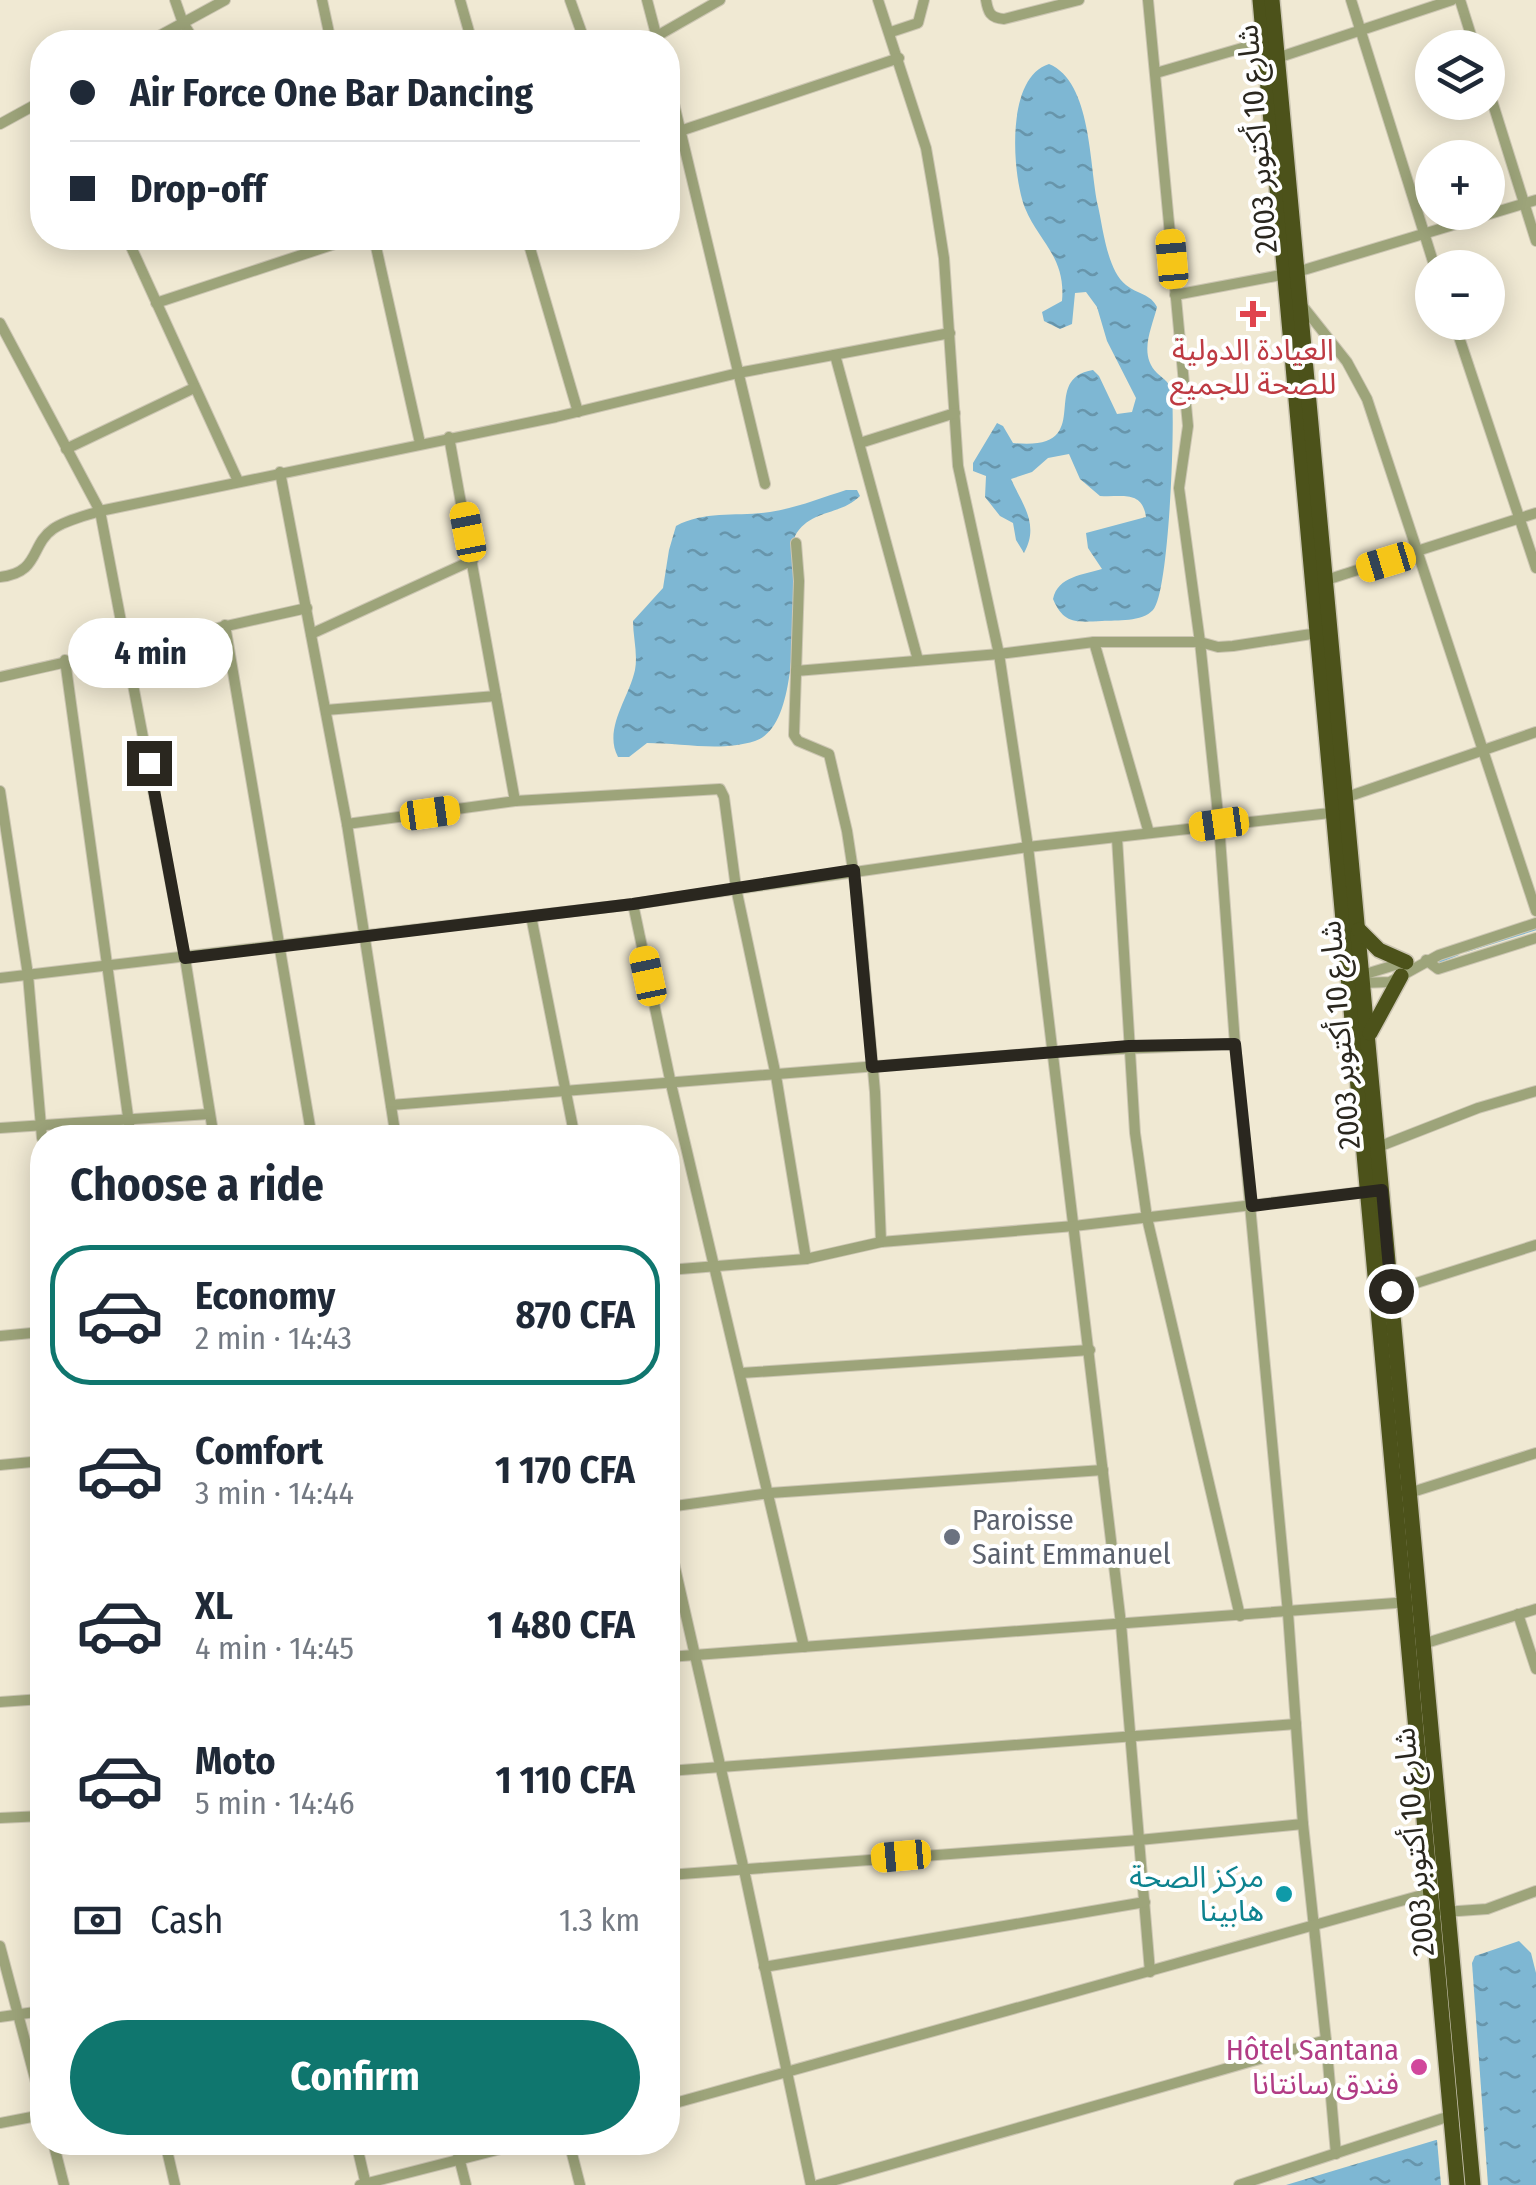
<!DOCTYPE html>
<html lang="en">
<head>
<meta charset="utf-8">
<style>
	body { margin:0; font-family:"Fira Sans Condensed","Noto Sans Arabic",sans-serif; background:#f6f6f7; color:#1f2937; height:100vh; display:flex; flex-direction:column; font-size:38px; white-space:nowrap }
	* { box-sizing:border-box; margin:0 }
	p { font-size:32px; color:#747a83 }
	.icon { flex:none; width:55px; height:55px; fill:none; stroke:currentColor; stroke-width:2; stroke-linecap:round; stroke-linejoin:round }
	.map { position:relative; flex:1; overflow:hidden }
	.side { position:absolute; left:30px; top:1125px; width:650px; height:1030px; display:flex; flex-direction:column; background:#fff; border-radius:40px; box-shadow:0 5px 25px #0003 }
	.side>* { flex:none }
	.hud { position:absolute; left:30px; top:30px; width:650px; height:220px; border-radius:40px; box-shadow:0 5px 25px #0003; display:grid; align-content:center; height:220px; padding:0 40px; background:#fff }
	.fabs { position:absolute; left:1415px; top:30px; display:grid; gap:20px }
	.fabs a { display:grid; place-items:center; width:90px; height:90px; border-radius:50%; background:#fff; box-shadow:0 5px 25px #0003; font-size:50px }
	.end { position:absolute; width:45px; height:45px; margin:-22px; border:12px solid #2a271f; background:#fff; box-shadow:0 0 0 5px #fff }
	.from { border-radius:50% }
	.bubble { position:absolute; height:70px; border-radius:35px; background:#fff; box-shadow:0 5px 25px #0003; font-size:32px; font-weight:700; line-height:70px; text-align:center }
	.car { position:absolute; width:30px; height:60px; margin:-30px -15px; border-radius:12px; box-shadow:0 0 8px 2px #0007; background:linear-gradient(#f5c518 24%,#345 0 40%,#f5c518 0 76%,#345 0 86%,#f5c518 0) }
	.hud b { display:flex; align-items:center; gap:35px; height:95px; font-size:38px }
	.hud b+b { border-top:2px solid #e0e1e3 }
	.hud i { width:25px; height:25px; background:#1f2937 }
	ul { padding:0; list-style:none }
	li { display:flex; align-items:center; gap:30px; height:140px; margin:0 20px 15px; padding:0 20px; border:5px solid transparent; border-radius:40px }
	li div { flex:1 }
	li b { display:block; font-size:38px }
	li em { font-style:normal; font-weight:700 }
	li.selected { border-color:#0f766e }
	li>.icon { width:90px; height:90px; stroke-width:1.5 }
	h2 { padding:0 40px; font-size:45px; line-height:120px }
	.pay { display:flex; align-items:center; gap:25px; height:110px; padding:0 40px; font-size:38px }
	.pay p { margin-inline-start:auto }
	.primary-button { display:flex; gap:20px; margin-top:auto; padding:20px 40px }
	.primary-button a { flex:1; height:115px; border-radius:60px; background:#0f766e; color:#fff; font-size:40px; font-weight:700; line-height:115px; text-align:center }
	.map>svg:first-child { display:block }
	.water { fill:url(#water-ripples) }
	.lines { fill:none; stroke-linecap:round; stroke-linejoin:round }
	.stream { stroke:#7eb7d3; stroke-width:2.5 }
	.minor-casing { stroke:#ccc6b3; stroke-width:12 }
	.highway-casing { stroke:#ccc6b3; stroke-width:18 }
	.minor { stroke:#9da47a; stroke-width:10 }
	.highway { stroke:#4c521a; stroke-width:15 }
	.route { stroke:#2a271f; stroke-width:12 }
	.health-dot { fill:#e0444e; stroke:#fff; stroke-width:4 }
	.worship-dot { fill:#6b7280; stroke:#fff; stroke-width:4 }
	.culture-dot { fill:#0f9aa8; stroke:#fff; stroke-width:4 }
	.hotel-dot { fill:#d1479c; stroke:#fff; stroke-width:4 }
	.labels { text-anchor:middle; stroke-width:8; stroke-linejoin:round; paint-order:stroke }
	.street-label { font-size:30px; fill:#2a271f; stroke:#fff }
	.health-label { font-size:30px; fill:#be3a42; stroke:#fff }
	.worship-label { font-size:30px; fill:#5b616d; stroke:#fff; text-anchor:start }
	.culture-label { font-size:30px; fill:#0d838f; stroke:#fff; text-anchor:end }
	.hotel-label { font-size:30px; fill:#b23c85; stroke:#fff; text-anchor:end }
</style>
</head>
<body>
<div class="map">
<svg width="1536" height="2185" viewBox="0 0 1536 2185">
	<defs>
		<pattern id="water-ripples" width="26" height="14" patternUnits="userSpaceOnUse" patternTransform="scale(2.5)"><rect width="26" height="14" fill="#7eb7d3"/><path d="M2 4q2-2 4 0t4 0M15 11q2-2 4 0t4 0" fill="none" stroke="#6795ab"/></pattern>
	</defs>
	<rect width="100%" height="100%" fill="#f0e9d3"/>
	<g class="water">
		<path d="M 1049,64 C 1092,82 1089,165 1098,206 C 1103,228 1107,270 1126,285 C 1137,294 1151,294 1157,307 C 1152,328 1138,354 1157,373 C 1166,381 1171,383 1172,397 C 1175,427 1169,593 1153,610 C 1142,622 1117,620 1102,621 C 1077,622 1064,625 1053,599 C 1058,576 1083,575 1102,569 L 1088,548 L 1086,533 L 1146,517 C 1142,489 1120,498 1100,496 L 1080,479 L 1069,454 L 1048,458 L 1032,472 L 1011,479 C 1022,504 1040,524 1024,553 L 1016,540 L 1013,523 L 1000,516 L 985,497 L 986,476 L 973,471 L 973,463 L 997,423 L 1003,426 L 1013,443 C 1100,452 1036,379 1093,370 L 1099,376 L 1117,414 L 1132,412 L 1136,398 L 1107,341 L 1097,307 L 1086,292 L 1075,293 L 1072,324 L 1060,329 L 1044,321 L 1042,312 L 1062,301 C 1066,257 1039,242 1025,208 C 1012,175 1005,77 1049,64 Z"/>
		<path d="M 846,490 L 857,490 L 860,496 C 840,516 810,509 795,536 C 790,578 806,725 755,741 C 721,752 682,743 647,743 L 629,757 L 618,757 C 603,729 629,698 635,670 C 638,654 633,637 633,621 L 663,588 L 669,550 L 676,526 C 706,510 738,517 770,512 C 796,508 821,498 846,490 Z"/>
		<path d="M 1519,1941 L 1531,1953 L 1536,1973 L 1536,2185 L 1488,2185 L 1472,1963 L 1475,1956 Z"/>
		<path d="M 1437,2140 L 1441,2185 L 1286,2185 L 1436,2140 Z"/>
	</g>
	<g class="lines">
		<g class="stream">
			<path d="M 1466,951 L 1536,929"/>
			<path d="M 1438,962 L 1458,954"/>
		</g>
		<defs>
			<g id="minor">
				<path d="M 175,0 L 183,23 L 195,42"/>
				<path d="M 322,0 L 331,42"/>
				<path d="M 460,0 L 472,42"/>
				<path d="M 570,0 L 585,42"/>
				<path d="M 647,0 L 658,42"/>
				<path d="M 878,0 L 926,148 L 934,194 L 944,258 L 958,466 L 999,654 L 1028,847 L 1121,1624 L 1150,1972"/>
				<path d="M 986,0 C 988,12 990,18 1004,19 L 1079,0"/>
				<path d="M 1148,0 L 1188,426 L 1179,488 L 1200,642 L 1219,824 L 1235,1044 L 1288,1613 L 1303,1824 L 1326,2040"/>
				<path d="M 1351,0 L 1435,268"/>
				<path d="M 1460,0 L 1475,48"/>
				<path d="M 891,32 L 918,23 L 924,0"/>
				<path d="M 657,36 L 720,0"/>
				<path d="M 148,42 L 225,0"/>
				<path d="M 1277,58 L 1452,0"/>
				<path d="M 1156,73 L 1263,42"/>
				<path d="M 668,79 L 765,484"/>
				<path d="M 1488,88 L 1536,241"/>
				<path d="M 0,124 L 42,101"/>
				<path d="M 668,135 L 899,58"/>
				<path d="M 127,238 L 238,481"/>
				<path d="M 374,238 L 420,443"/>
				<path d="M 527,238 L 578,412"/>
				<path d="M 1175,295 L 1297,272 L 1536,200"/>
				<path d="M 156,303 L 353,238"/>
				<path d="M 1301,304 L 1347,362 L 1367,399 L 1536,911"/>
				<path d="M 1454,322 L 1536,568"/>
				<path d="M 0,323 L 100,511 L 185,958 L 214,1138"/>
				<path d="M 835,355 L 918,660"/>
				<path d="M 860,443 L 955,413"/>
				<path d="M 66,449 L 194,388"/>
				<path d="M 280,472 L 347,824 L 396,1138"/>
				<path d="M 796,543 L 799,581 L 794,735 L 798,741 L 829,754 L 847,831 L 858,903 L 875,1092 L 881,1242"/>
				<path d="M 0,577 C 40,573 30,545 53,529 C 66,520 85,516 100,511 L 556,417 L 738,373 L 950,333"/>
				<path d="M 1323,581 L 1536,513"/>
				<path d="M 225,625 L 312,1138"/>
				<path d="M 311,634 L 473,560"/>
				<path d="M 1094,642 L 1149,833"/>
				<path d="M 65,660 L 131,1138"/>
				<path d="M 796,671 L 999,654 L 1094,642 L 1200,642 L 1218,647 L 1233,646 L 1318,633"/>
				<path d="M 0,677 L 307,608"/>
				<path d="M 326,710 L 496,696"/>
				<path d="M 0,791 L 28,975 L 42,1138"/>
				<path d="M 1347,797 L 1536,732"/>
				<path d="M 515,801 L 720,789 L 724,797 L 736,888 L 776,1076 L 806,1259"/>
				<path d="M 347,824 L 515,801 L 449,437"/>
				<path d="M 1117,838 L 1135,1133 L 1147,1218 L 1240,1616"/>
				<path d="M 633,904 L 671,1084 L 804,1647"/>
				<path d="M 531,916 L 575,1138"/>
				<path d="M 1426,960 L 1438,969 L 1536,938"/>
				<path d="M 1359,976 L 1405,962"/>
				<path d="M 0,978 L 633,904 L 1028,847 L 1339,812"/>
				<path d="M 1361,983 L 1390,982 L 1439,955 L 1536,923"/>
				<path d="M 391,1105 L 1051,1052 L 1235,1044"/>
				<path d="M 0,1128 L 209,1114"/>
				<path d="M 1378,1147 L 1478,1108 L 1536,1091"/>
				<path d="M 668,1270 L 806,1259 L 881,1242 L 1074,1226 L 1371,1191"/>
				<path d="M 1391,1291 L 1536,1245"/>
				<path d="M 0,1336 L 42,1332"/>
				<path d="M 741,1373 L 1090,1350"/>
				<path d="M 0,1465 L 42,1461"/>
				<path d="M 1409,1493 L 1536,1453"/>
				<path d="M 668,1507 L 770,1493 L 1103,1470"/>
				<path d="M 668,1537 L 744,1870 L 811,2185"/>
				<path d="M 1518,1614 L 1536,1669"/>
				<path d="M 1423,1644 L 1536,1609"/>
				<path d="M 668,1657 L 1409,1602"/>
				<path d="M 0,1702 L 42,1699"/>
				<path d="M 668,1771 L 1296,1724"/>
				<path d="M 0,1818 L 42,1816"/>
				<path d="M 668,1875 L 1139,1840 L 1303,1824"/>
				<path d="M 1444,1912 L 1487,1909 L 1536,1891"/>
				<path d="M 0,1946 L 42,2105"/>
				<path d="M 764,1967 L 1145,1902"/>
				<path d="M 0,2017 L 42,2011"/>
				<path d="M 668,2081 L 676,2102"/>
				<path d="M 668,2105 L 1433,1892"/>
				<path d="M 0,2123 L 42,2115"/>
				<path d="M 53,2142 L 64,2185"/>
				<path d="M 165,2142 L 175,2185"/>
				<path d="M 356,2142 L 366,2185"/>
				<path d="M 455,2142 L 466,2185"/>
				<path d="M 569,2142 L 580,2185"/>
				<path d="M 360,2185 L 528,2142"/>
				<path d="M 818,2185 L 1326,2040 L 1336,2154"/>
				<path d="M 1239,2185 L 1450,2116"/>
			</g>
			<g id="highway">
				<path d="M 1260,0 L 1457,2185"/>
				<path d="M 1272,0 L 1473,2185"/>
				<path d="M 1359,930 L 1379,950 L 1406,962"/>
				<path d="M 1370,1033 L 1401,976"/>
			</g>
		</defs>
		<use href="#minor" class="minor-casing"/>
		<use href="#highway" class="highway-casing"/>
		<use href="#minor" class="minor"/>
		<use href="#highway" class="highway"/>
	</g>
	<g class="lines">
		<path class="route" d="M 149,763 L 185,958 L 633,904 L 854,870 L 872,1067 L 1129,1046 L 1235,1044 L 1252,1206 L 1382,1190 L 1391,1291"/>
	</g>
	<path class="health-dot" d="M1248 299h10v10h10v10h-10v10h-10v-10h-10v-10h10z"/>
	<circle class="worship-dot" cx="952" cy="1537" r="10"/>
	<circle class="culture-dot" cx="1284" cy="1894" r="10"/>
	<circle class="hotel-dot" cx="1419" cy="2067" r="10"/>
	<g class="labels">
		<g class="street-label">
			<text transform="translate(1257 139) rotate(-95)" y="10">شارع 10 أكتوبر 2003</text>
			<text transform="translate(1340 1035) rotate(-95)" y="10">شارع 10 أكتوبر 2003</text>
			<text transform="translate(1414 1842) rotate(-95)" y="10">شارع 10 أكتوبر 2003</text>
		</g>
		<g class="health-label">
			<text x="1253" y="360">العيادة الدولية<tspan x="1253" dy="34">للصحة للجميع</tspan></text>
		</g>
		<g class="worship-label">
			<text x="972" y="1530">Paroisse<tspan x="972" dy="34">Saint Emmanuel</tspan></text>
		</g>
		<g class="culture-label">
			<text x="1264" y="1887">مركز الصحة<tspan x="1264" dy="34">هابينا</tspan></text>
		</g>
		<g class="hotel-label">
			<text x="1399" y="2060">Hôtel Santana<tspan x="1399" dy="34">فندق سانتانا</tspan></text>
		</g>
	</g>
</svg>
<div class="fabs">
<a><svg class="icon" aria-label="layers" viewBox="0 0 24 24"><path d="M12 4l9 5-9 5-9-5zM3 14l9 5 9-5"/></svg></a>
<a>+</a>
<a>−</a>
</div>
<i class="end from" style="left:1391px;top:1291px"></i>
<i class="end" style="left:149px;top:763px"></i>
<div class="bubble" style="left:68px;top:618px;width:165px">4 min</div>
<i class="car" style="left:1172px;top:259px;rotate:355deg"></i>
<i class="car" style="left:468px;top:532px;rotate:349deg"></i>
<i class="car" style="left:1386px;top:562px;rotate:253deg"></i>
<i class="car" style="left:430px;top:813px;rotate:82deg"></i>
<i class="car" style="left:1219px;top:824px;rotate:262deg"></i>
<i class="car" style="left:648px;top:976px;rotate:348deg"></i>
<i class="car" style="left:901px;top:1856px;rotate:265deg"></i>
<div class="hud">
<b><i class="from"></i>Air Force One Bar Dancing</b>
<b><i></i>Drop-off</b>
</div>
<section class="side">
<h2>Choose a ride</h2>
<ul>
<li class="selected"><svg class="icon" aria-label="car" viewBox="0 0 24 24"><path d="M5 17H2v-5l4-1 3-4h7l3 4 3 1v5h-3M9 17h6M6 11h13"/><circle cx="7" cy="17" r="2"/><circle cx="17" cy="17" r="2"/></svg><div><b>Economy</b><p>2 min · 14:43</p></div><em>870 CFA</em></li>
<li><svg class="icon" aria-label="car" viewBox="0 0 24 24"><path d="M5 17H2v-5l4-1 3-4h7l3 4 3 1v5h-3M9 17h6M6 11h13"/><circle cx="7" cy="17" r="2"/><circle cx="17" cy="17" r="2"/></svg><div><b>Comfort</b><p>3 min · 14:44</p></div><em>1 170 CFA</em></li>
<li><svg class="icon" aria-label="car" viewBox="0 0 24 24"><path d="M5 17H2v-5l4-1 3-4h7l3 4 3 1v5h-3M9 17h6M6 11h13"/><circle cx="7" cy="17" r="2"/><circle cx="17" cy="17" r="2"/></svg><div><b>XL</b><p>4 min · 14:45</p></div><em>1 480 CFA</em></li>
<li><svg class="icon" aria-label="car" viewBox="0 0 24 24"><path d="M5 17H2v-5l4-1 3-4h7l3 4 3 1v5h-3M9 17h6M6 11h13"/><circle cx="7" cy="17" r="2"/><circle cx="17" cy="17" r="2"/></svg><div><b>Moto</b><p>5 min · 14:46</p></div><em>1 110 CFA</em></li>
</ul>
<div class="pay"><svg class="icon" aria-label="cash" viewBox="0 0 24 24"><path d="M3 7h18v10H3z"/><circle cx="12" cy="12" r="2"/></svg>Cash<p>1.3 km</p></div>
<div class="primary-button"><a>Confirm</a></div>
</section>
</div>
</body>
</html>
